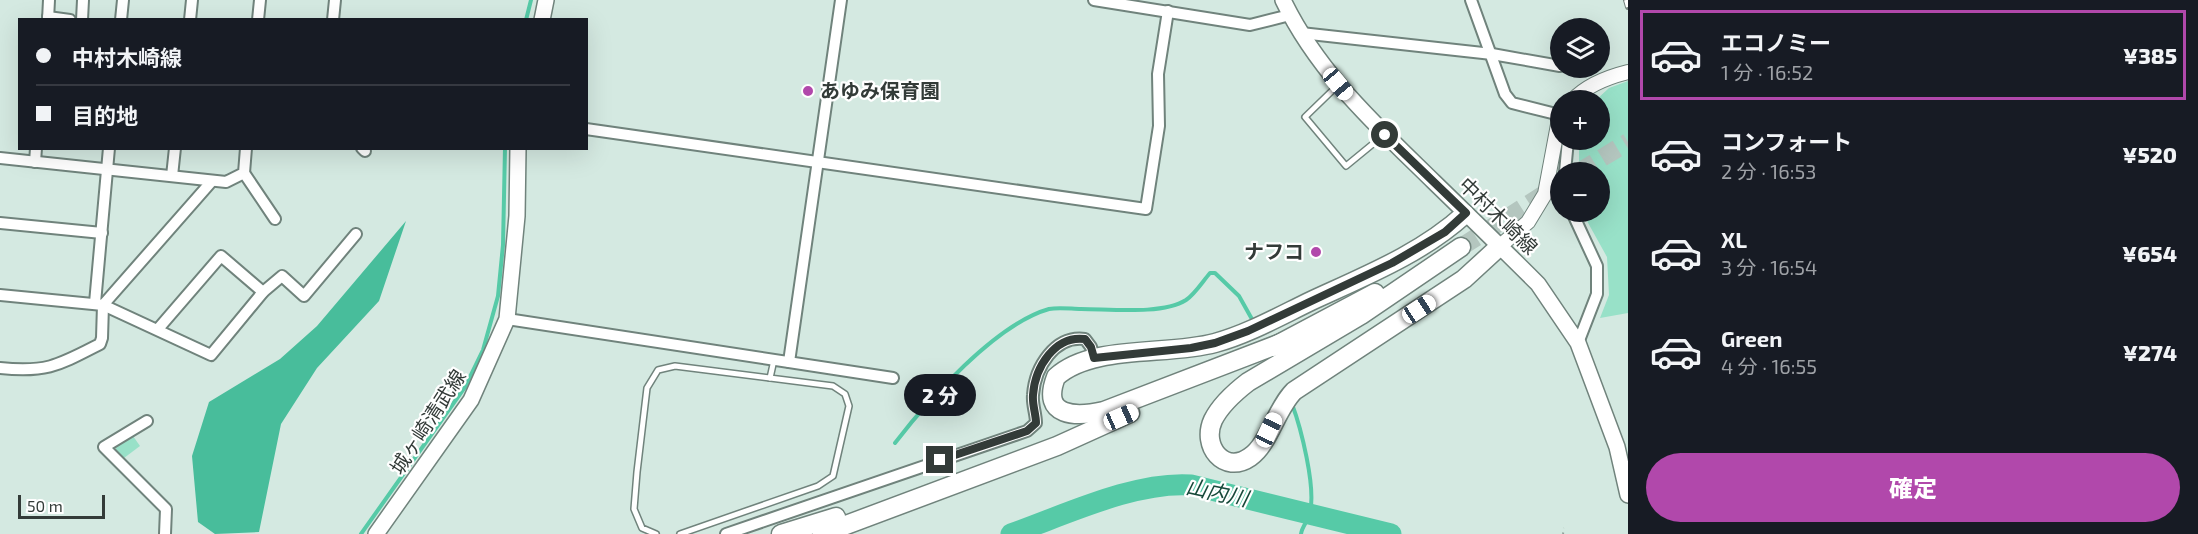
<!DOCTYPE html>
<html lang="ja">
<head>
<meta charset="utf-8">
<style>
	body { margin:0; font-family:"Exo 2","Noto Sans JP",sans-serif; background:#20242c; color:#f1f3f6; height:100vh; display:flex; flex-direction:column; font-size:22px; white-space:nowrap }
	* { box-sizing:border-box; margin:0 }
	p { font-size:20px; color:#9ea1a6 }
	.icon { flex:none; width:33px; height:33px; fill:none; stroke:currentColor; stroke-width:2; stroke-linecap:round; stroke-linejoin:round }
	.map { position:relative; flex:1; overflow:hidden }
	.side { display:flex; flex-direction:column; background:#171b24; width:570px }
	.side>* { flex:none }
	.banner { position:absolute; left:18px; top:18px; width:570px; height:132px; border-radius:0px; box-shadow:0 6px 24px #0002; display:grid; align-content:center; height:132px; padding:0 18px; background:#171b24 }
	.controls { position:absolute; left:1550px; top:18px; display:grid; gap:12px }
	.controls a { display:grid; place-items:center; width:60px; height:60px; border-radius:50%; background:#171b24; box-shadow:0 6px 24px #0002; font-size:30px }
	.scale { position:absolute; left:18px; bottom:15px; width:87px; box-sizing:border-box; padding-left:6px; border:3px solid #333b38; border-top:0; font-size:16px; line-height:21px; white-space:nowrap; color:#333b38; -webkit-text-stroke:4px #fff; paint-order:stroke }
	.end { position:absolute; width:27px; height:27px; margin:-14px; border:8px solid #333b38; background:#fff; box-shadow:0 0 0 3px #fff }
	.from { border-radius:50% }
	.bubble { position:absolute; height:42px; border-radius:21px; background:#171b24; box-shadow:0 6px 24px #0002; font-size:20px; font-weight:800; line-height:42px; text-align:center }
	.car { position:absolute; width:18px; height:36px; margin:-18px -9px; border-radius:8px; box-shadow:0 0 4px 2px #0007; background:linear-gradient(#fff 24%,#345 0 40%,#fff 0 76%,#345 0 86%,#fff 0) }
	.banner b { display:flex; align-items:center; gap:21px; height:57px; font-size:22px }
	.banner b+b { border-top:2px solid #363941 }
	.banner i { width:15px; height:15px; background:#f1f3f6 }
	ul { padding:10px 0 0; list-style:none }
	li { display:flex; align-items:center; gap:18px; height:90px; margin:0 12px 9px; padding:0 6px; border:3px solid transparent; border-radius:0px }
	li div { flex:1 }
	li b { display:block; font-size:22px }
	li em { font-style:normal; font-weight:800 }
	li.active { border-color:#b148ab }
	li>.icon { width:54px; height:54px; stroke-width:1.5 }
	.action { display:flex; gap:12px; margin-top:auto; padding:12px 18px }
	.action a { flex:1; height:69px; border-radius:36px; background:#b148ab; color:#fff; font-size:24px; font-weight:800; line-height:69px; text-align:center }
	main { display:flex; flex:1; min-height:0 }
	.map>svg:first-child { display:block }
	.green { fill:#98e1c8 }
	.forest { fill:#48bd9b }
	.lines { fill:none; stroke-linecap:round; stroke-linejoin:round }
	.stream { stroke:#56caa7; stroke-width:4 }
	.river { stroke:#56caa7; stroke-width:21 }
	.primary-tunnel { stroke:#b4c6bf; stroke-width:18; stroke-dasharray:18 9; stroke-linecap:butt }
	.service-casing { stroke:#70837c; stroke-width:8 }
	.minor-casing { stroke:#70837c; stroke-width:14 }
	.tertiary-casing { stroke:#70837c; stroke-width:16 }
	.secondary-casing { stroke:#70837c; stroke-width:18 }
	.primary-casing { stroke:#70837c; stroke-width:21 }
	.path { stroke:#90a09a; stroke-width:2; stroke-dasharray:1.5 4.5; stroke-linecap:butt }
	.service { stroke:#fff; stroke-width:5 }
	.minor { stroke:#fff; stroke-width:10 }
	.tertiary { stroke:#fff; stroke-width:14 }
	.secondary { stroke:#fff; stroke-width:15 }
	.primary { stroke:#fff; stroke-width:18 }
	.rail-casing { stroke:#727f7a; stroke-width:6 }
	.rail { stroke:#fff; stroke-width:4; stroke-dasharray:11; stroke-linecap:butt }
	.route { stroke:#333b38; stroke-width:8 }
	.poi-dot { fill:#b148ab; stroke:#fff; stroke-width:2 }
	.labels { text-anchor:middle; stroke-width:4.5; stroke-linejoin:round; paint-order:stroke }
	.poi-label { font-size:20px; font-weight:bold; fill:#333b38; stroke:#fff; text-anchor:start }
	.street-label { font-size:20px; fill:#333b38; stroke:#fff }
	.water-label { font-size:21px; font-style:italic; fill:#17493a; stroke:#fff }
</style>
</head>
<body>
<main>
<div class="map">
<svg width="1628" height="534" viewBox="0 0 1628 534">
	<rect width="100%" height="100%" fill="#d4e9e1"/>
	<g class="green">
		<path d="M 1628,81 L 1628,313 L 1600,318 L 1609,295 L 1607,257 L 1582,212 L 1599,212 L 1599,172 L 1579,172 L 1579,140 L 1599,140 L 1599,100 L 1596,100 L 1609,88 Z"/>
		<path d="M 133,436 L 140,446 L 124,458 L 116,451 L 116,444 Z"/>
	</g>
	<path class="forest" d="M 406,221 L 379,301 L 317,368 L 281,424 L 259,532 L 215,534 L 198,522 L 192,456 L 209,402 L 280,359 L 317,326 Z"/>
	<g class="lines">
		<g class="stream">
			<path d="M 526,20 L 531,0"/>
			<path d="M 1292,404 C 1301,428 1316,487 1310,512 C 1309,520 1302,526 1301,534"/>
			<path d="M 895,443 C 928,400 996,324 1049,309 C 1059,307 1072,309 1081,309 C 1110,309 1162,315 1186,300 C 1195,294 1203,281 1210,273 L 1215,273 L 1239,296 L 1253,321"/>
			<path d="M 361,534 L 465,387 L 483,350 L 498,296 L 503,245 L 505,148"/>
		</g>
		<path class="river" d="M 1011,534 C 1065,515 1135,481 1191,485 L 1391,534"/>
		<g class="primary-tunnel">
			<path d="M 1579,172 L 1628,142"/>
			<path d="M 1461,247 L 1560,184"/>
		</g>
		<defs>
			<g id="service">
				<path d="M 1337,86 L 1305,117 L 1346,166 L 1385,134"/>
				<path d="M 770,378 L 774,360"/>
				<path d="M 656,534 L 642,528 L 634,509 L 637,472 L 647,388 L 658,370 L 675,366 L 833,386 L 845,394 L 849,406 L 833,476 L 818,486 L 680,534"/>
			</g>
			<g id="minor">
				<path d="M 1094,0 L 1250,25 L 1290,15"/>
				<path d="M 1471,0 L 1505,94 L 1512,103 L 1560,115"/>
				<path d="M 48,17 L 70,20"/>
				<path d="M 48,20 L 49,0"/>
				<path d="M 82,20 L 83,0"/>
				<path d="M 121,20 L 123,0"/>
				<path d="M 190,20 L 192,0"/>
				<path d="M 258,20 L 260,0"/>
				<path d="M 333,20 L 335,0"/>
				<path d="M 1301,33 L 1492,54 L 1560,66"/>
				<path d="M 586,129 L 1146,209 L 1159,126 L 1158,74 L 1168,11"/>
				<path d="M 362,148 L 365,151"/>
				<path d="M 0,158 L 226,182 L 244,173 L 246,148"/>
				<path d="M 35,162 L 36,148"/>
				<path d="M 1565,172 L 1568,140"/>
				<path d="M 244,173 L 275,219"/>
				<path d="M 172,176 L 175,148"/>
				<path d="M 1572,212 L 1597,266 L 1597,294 L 1578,343"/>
				<path d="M 0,223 L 102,233"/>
				<path d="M 0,295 L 103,305 L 211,355 L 263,292 L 282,276 L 304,296 L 356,234"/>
				<path d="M 95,303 L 109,148"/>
				<path d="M 507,319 L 893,378"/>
				<path d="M 158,329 L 221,256 L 263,292"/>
				<path d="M 789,362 L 841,0"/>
				<path d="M 0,368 C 47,373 59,365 100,344 L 102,338 L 103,305 L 212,181"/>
				<path d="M 147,421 L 104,447 L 166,509 L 165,534"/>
				<path d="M 726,534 L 1027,431 L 1036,423 C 1036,414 1032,404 1033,395 C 1035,367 1055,335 1085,339 L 1091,347 L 1094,358"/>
			</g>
			<g id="tertiary">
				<path d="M 1573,100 C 1587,85 1608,77 1628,72"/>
				<path d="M 1500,246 L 1528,222 L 1545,194 L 1560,114"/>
			</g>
			<g id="secondary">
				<path d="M 1283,0 C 1318,73 1377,126 1434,182 C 1469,216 1504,250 1538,284 L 1578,343 L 1617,447 L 1628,495"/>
				<path d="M 542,20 L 546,0"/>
				<path d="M 376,534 L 471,400 L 507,319 L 517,216 L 518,148"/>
			</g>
			<g id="primary">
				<path d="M 1461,247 L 1361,315 L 1248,382 C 1235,392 1221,404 1213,420 C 1201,446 1224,475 1250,457 C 1269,444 1276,409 1294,391 L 1464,279 L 1500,246"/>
				<path d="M 1284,342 L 1104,411 C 1077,417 1040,418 1056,377 C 1092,344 1168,356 1215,343 C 1248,334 1280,316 1311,301 C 1365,276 1421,254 1465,214"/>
				<path d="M 1273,347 L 1375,293"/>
				<path d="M 781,534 L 836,517"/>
				<path d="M 822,534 L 1057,446 L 1130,413"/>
			</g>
		</defs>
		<use href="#service" class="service-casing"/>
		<use href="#minor" class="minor-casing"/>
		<use href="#tertiary" class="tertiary-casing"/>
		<use href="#secondary" class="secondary-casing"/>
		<use href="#primary" class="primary-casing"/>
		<path class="path" d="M 1563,534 L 1564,528"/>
		<use href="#service" class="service"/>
		<use href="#minor" class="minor"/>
		<use href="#tertiary" class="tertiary"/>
		<use href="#secondary" class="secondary"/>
		<use href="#primary" class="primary"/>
		<defs>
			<path id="rail" d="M 1626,0 L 1628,7"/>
		</defs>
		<use href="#rail" class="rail-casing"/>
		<use href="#rail" class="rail"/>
	</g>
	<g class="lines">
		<path class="route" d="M 940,460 L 1027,431 L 1036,423 C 1036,414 1032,404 1033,395 C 1035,367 1055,335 1085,339 L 1091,347 L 1094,358 L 1191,348 L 1215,343 L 1248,331 L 1392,263 L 1445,232 L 1466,213 L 1385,135"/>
	</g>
	<g class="poi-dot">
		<circle cx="808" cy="91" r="6"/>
		<circle cx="1316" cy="252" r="6"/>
	</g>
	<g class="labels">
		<g class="poi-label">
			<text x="820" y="98">あゆみ保育園</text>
			<text x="1304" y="259" text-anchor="end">ナフコ</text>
		</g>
		<g class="street-label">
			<text transform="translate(1498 216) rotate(44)" y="7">中村木崎線</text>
			<text transform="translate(428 422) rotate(-57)" y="7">城ヶ崎清武線</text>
		</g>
		<g class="water-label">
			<text transform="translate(1217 493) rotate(12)" y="7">山内川</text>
		</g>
	</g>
</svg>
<div class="controls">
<a><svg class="icon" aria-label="layers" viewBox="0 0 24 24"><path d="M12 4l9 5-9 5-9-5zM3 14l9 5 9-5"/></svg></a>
<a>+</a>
<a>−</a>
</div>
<div class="scale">50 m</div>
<i class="end from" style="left:1385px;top:135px"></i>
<i class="end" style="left:940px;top:460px"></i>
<div class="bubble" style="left:904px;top:374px;width:72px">2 分</div>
<i class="car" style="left:1338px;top:84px;rotate:140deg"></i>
<i class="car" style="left:1419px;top:309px;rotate:57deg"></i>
<i class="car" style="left:1121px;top:417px;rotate:66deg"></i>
<i class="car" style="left:1269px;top:430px;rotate:25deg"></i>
<div class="banner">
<b><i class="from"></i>中村木崎線</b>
<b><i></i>目的地</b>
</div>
</div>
<section class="side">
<ul>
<li class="active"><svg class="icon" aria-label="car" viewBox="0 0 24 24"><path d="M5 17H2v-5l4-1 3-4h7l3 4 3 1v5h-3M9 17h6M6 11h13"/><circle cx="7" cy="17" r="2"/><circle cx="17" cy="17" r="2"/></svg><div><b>エコノミー</b><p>1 分 · 16:52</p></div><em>¥385</em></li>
<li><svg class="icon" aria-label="car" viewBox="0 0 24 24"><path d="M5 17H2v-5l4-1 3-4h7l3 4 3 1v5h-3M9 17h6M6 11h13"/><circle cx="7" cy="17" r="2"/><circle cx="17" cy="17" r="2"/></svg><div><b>コンフォート</b><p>2 分 · 16:53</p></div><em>¥520</em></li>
<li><svg class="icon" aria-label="car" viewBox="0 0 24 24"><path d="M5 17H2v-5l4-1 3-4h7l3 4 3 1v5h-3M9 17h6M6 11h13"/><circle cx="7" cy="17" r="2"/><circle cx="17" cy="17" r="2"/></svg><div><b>XL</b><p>3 分 · 16:54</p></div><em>¥654</em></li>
<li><svg class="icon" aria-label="car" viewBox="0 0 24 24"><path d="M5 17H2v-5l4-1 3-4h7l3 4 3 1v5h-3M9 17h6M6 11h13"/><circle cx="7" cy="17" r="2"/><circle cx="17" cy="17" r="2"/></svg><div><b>Green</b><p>4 分 · 16:55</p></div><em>¥274</em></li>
</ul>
<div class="action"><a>確定</a></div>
</section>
</main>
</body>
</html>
